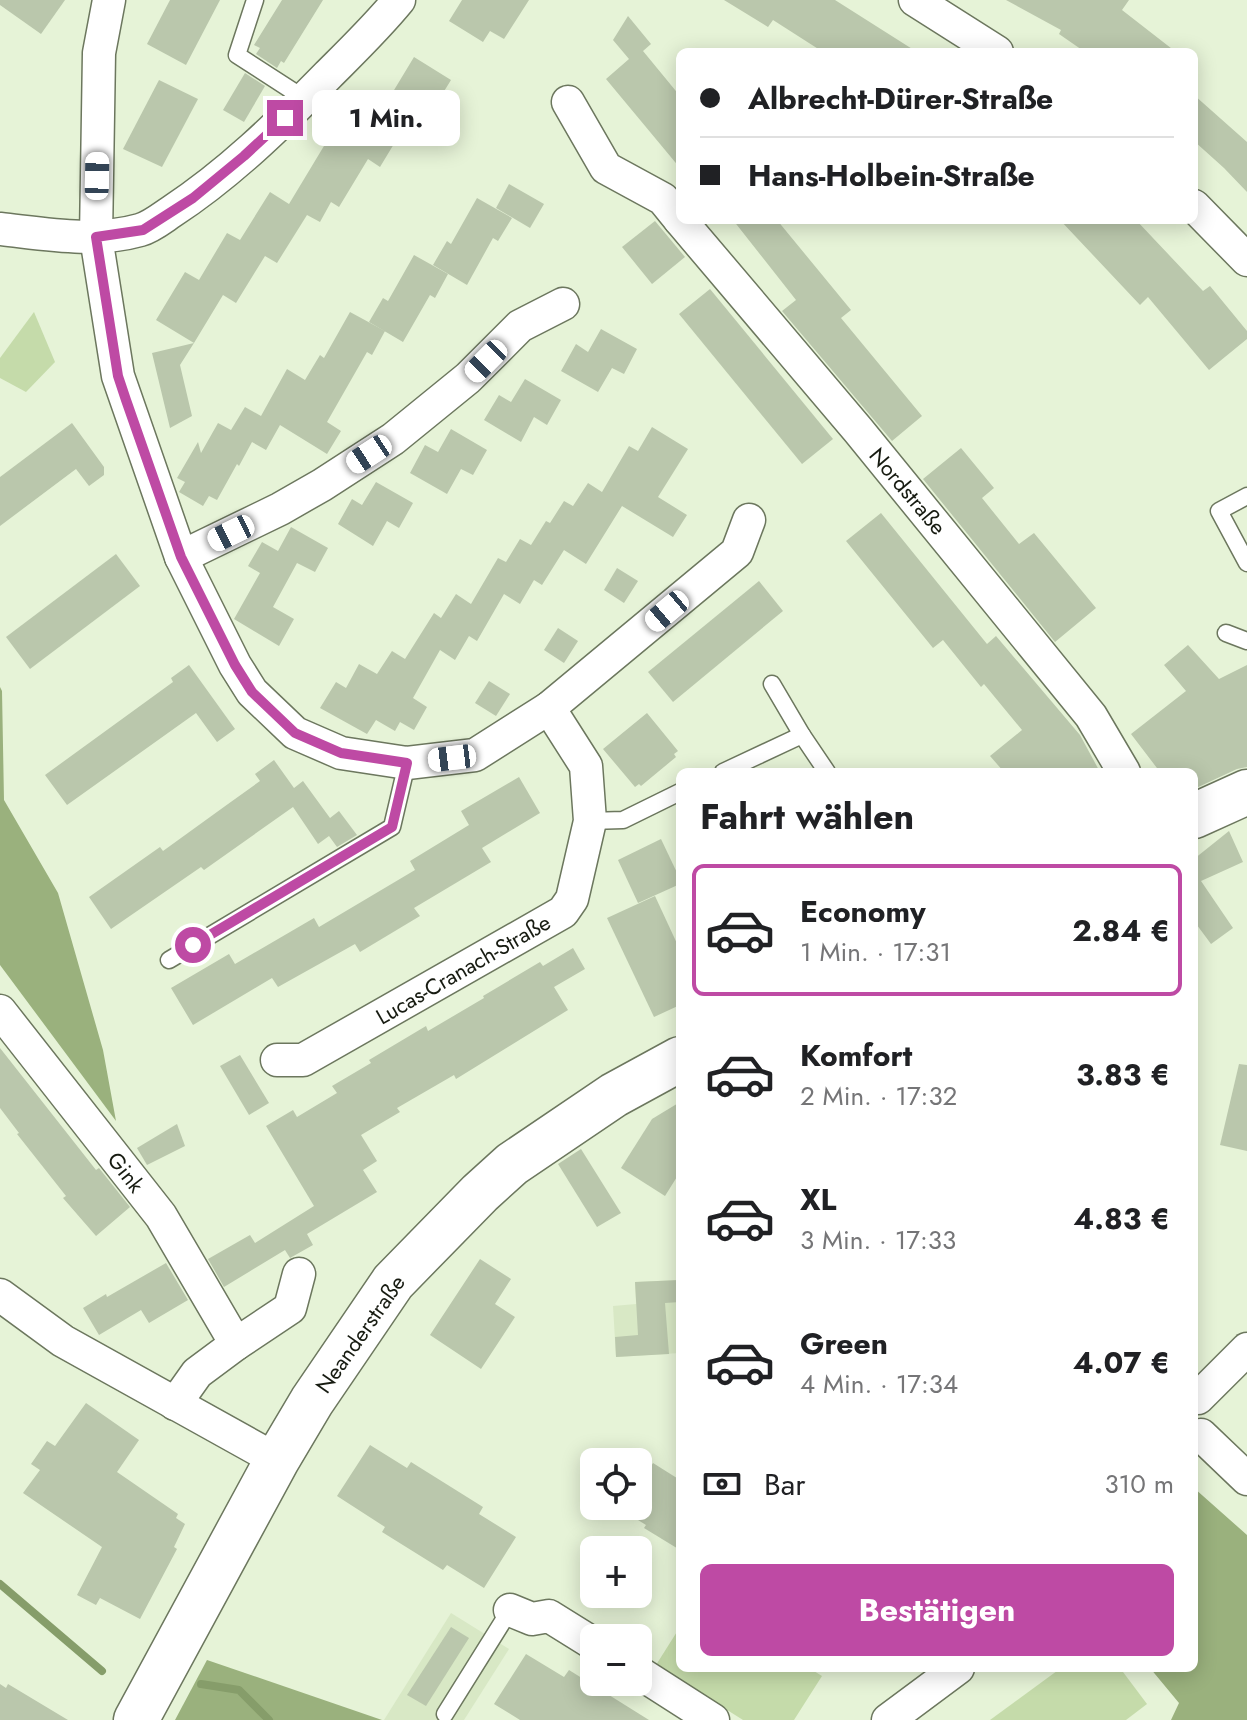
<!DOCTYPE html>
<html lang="de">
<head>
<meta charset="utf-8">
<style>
	body { margin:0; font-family:Jost,sans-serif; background:#f6f6f6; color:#202124; height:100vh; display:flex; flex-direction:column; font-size:30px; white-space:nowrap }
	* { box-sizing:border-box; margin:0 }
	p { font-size:26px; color:#757577 }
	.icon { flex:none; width:44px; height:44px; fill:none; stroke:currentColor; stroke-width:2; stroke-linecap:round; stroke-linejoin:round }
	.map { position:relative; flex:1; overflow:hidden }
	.panel { position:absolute; left:676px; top:768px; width:522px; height:904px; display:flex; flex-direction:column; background:#fff; border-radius:12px; box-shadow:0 4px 20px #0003 }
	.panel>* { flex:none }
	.banner { position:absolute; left:676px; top:48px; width:522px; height:176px; border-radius:12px; box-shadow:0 4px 20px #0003; display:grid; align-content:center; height:176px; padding:0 24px; background:#fff }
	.buttons { position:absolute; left:580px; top:1448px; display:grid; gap:16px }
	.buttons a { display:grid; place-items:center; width:72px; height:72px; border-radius:12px; background:#fff; box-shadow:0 4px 20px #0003; font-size:40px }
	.end { position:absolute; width:36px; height:36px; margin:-18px; border:10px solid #be4aa4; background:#fff; box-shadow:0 0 0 4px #fff }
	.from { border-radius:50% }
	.bubble { position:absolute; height:56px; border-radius:12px; background:#fff; box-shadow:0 4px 20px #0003; font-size:26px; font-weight:700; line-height:56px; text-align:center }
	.car { position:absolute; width:24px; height:48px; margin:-24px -12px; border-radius:10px; box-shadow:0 0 6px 2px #0007; background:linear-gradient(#fff 24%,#345 0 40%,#fff 0 76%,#345 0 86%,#fff 0) }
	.banner b { display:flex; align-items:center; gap:28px; height:76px; font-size:30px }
	.banner b+b { border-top:2px solid #e0e0e0 }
	.banner i { width:20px; height:20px; background:#202124 }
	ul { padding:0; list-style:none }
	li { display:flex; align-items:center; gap:24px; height:132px; margin:0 16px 12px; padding:0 8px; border:4px solid transparent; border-radius:12px }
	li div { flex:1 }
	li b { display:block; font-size:30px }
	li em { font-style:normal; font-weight:700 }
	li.selected { border-color:#be4aa4 }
	li>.icon { width:72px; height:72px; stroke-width:1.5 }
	h2 { padding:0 24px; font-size:36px; line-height:96px }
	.pay { display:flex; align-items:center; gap:20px; height:88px; padding:0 24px; font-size:30px }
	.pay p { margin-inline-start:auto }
	.action { display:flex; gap:16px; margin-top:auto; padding:16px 24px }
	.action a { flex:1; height:92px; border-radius:12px; background:#be4aa4; color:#fff; font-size:32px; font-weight:700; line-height:92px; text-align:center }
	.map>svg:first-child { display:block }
	.built { fill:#d8e8c5 }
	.green { fill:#c5dbaa }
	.forest { fill:#9ab17d }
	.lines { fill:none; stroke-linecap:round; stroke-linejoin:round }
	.stream { stroke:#869d6a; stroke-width:8 }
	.building { fill:#bac7ac }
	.service-casing { stroke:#6c775e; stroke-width:19 }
	.minor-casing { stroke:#6c775e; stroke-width:35 }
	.secondary-casing { stroke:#6c775e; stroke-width:47 }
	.service { stroke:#fff; stroke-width:16 }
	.minor { stroke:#fff; stroke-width:32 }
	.secondary { stroke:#fff; stroke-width:44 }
	.route { stroke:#be4aa4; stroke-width:10 }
	.labels { text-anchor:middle; stroke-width:6; stroke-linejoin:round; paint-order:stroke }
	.street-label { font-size:22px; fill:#171b11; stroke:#fff }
</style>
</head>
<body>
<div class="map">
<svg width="1247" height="1720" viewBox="0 0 1247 1720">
	<rect width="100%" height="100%" fill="#e6f3d7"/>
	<g class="built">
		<path d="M 680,1280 L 680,1353 L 616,1357 L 613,1306 L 636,1304 L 635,1282 Z"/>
		<path d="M 451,1613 L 509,1649 L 464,1720 L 384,1720 Z"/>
	</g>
	<g class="green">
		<path d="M 34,312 L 55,362 L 26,392 L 0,378 L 0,358 Z"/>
		<path d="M 680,1627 L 680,1668 L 809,1668 L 822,1676 L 794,1720 L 743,1720 L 656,1665 Z"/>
		<path d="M 1061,1668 L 1120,1668 L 1147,1704 L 1126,1720 L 990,1720 Z"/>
	</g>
	<g class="forest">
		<path d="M 0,687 L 2,691 L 4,800 L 58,893 L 103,1050 L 116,1121 L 0,965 Z"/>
		<path d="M 1194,1488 L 1247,1535 L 1247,1720 L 1171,1720 L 1179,1703 L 1150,1668 L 1194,1668 Z"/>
		<path d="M 207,1660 L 382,1720 L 175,1720 Z"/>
	</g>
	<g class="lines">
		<g class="stream">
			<path d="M 0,1584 L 102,1671"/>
			<path d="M 201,1684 L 239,1690 L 269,1720"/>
		</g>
	</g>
	<g class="building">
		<path d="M 0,0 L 65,0 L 41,34 L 0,5 Z"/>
		<path d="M 170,0 L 220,0 L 186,65 L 147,44 Z"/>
		<path d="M 282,0 L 323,0 L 284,63 L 281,61 L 277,68 L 256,54 L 260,48 L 254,45 Z"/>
		<path d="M 462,0 L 529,0 L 504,39 L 490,31 L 483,42 L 449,21 Z"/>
		<path d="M 724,0 L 835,0 L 917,52 L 823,52 L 773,20 L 768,27 Z"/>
		<path d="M 1006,0 L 1129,0 L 1122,10 L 1176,52 L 1085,52 L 1059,34 L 1061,30 Z"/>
		<path d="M 628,16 L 651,44 L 643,51 L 680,96 L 680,168 L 606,79 L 629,59 L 613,40 Z"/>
		<path d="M 414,57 L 451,80 L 422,127 L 409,119 L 380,167 L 368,159 L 339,207 L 331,202 L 320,222 L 307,215 L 277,263 L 265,256 L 236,303 L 223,295 L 194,343 L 156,320 L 185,272 L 199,280 L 227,233 L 240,240 L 270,192 L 289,204 L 330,136 L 343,144 L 371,97 L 385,105 Z"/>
		<path d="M 245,73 L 265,86 L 244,122 L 223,110 Z"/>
		<path d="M 159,80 L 198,99 L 162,167 L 123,149 Z"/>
		<path d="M 1194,95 L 1247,142 L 1247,192 L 1224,168 L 1194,141 Z"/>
		<path d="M 509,184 L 544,204 L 530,228 L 496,208 Z"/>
		<path d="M 477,198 L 512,218 L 498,241 L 493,238 L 467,285 L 433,265 L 447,241 L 451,244 Z"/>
		<path d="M 733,220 L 777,220 L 851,310 L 841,318 L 922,416 L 892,441 L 782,311 L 796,300 Z"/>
		<path d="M 1060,220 L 1136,220 L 1203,291 L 1210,286 L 1247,331 L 1247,339 L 1209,370 L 1148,297 L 1140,305 Z"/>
		<path d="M 655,221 L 685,257 L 652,284 L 622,247 Z"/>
		<path d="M 414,255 L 448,274 L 435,298 L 430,295 L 403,342 L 369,322 L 383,298 L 388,301 Z"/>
		<path d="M 710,289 L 833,439 L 802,464 L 679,314 Z"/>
		<path d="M 350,312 L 385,331 L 372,355 L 367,352 L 327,422 L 341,431 L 327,454 L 280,425 L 266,450 L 252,442 L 239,466 L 237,464 L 217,500 L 209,496 L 203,506 L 179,492 L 185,482 L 177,478 L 198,442 L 201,453 L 218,423 L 231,430 L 245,407 L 261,416 L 287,369 L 305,380 L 320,355 L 324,358 Z"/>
		<path d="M 601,329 L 637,349 L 624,374 L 612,368 L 598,392 L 561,371 L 576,344 L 588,352 Z"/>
		<path d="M 194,343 L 180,365 L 192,416 L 170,428 L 152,353 Z"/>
		<path d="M 525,379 L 561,400 L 547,425 L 534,417 L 521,442 L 484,420 L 499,395 L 511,402 Z"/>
		<path d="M 72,423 L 104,467 L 104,475 L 89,486 L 76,469 L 0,526 L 0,477 Z"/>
		<path d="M 652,427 L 688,449 L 658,497 L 687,515 L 673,537 L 622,506 L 586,564 L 564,550 L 542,585 L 534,580 L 520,604 L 504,594 L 477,641 L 469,636 L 455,660 L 440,650 L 413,698 L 427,707 L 414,730 L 400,722 L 395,731 L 376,720 L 367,734 L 320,708 L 336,682 L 346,688 L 359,664 L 377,674 L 392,651 L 405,659 L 434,613 L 441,618 L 456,594 L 471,604 L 498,558 L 506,562 L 520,539 L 531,545 L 546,521 L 550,523 L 564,501 L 573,506 L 588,483 L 602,492 L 629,446 L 638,451 Z"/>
		<path d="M 451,429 L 487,450 L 473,475 L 461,469 L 447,494 L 410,473 L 425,445 L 438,452 Z"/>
		<path d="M 961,448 L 994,488 L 982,498 L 1019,544 L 1034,533 L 1096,608 L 1055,642 L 923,479 Z"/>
		<path d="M 376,482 L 413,503 L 399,528 L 387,521 L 373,546 L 338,524 L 352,499 L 362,505 Z"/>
		<path d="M 881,513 L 987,644 L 996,636 L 1080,735 L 1100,772 L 1004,772 L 990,756 L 1022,730 L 984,684 L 981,687 L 943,640 L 933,648 L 846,541 Z"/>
		<path d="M 291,527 L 328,548 L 315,572 L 297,563 L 273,607 L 294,619 L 279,646 L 234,619 L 260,573 L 248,566 L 262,542 L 278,551 Z"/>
		<path d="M 116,554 L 140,586 L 30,669 L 6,637 Z"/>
		<path d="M 617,568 L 638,581 L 624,603 L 604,590 Z"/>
		<path d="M 759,581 L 783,611 L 673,702 L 648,672 Z"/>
		<path d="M 558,628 L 578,641 L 564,663 L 544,650 Z"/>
		<path d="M 1188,645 L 1219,679 L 1247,665 L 1247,767 L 1237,769 L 1194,789 L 1194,772 L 1160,772 L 1131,734 L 1186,691 L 1164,665 Z"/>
		<path d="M 189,665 L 235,729 L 217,742 L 196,713 L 67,805 L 45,775 L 173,682 L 171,678 Z"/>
		<path d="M 489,681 L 510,694 L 496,716 L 475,703 Z"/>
		<path d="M 647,713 L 678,751 L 674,754 L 676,757 L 641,786 L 639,784 L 635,787 L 603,749 Z"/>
		<path d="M 274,760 L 294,788 L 303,781 L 330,818 L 339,811 L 357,835 L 337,847 L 329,836 L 318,844 L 293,807 L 204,870 L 201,867 L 111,929 L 89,897 L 160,847 L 163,851 L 228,804 L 260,781 L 255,774 Z"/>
		<path d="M 519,777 L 540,813 L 482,848 L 491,862 L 414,908 L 420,916 L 360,952 L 355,944 L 278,987 L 272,978 L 193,1025 L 171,988 L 229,954 L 235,964 L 314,918 L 319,927 L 415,870 L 410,861 L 469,825 L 461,811 Z"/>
		<path d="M 1229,831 L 1243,862 L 1201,881 L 1233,928 L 1211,944 L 1194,921 L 1194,859 Z"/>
		<path d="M 661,839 L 680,879 L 680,884 L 638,903 L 618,860 Z"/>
		<path d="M 655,896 L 680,950 L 680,1005 L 654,1017 L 607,918 Z"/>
		<path d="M 573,948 L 585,969 L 554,987 L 568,1010 L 456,1079 L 454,1075 L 397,1108 L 400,1112 L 361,1135 L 377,1161 L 363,1170 L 377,1192 L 307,1234 L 313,1245 L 290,1258 L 285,1250 L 224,1287 L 208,1259 L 250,1235 L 255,1243 L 314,1206 L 266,1126 L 293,1110 L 297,1117 L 337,1093 L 332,1086 L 371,1063 L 369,1060 L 426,1026 L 428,1031 L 484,998 L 483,996 L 540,962 L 543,966 Z"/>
		<path d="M 0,1048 L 96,1170 L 99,1168 L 130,1207 L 96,1236 L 63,1198 L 66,1196 L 17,1134 L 19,1133 L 0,1108 Z"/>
		<path d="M 240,1055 L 269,1103 L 249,1115 L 220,1066 Z"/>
		<path d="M 1239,1064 L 1247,1065 L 1247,1151 L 1220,1145 Z"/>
		<path d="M 680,1102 L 680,1172 L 665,1196 L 621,1168 L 652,1119 Z"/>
		<path d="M 177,1124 L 185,1146 L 147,1165 L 137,1148 Z"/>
		<path d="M 581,1149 L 621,1213 L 597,1227 L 558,1164 Z"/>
		<path d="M 480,1259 L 511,1279 L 495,1304 L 515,1317 L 481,1369 L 430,1335 Z"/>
		<path d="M 166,1263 L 188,1300 L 149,1323 L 141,1310 L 99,1335 L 83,1308 L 106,1294 L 107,1297 Z"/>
		<path d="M 680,1280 L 680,1302 L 665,1303 L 669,1354 L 616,1357 L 615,1337 L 638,1335 L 635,1282 Z"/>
		<path d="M 86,1403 L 139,1440 L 117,1472 L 178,1514 L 176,1518 L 185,1524 L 174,1547 L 177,1549 L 140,1619 L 100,1598 L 96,1605 L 77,1595 L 102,1547 L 23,1493 L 40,1470 L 31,1464 L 47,1441 L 55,1446 Z"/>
		<path d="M 370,1445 L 407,1468 L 411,1462 L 483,1507 L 479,1514 L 516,1537 L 484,1588 L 447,1565 L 443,1570 L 382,1532 L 385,1527 L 337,1496 Z"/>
		<path d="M 653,1463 L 680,1480 L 680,1550 L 644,1528 L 646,1525 L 638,1520 L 638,1487 Z"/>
		<path d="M 451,1627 L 469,1638 L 426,1706 L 407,1695 Z"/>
		<path d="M 526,1654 L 564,1677 L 569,1670 L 649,1720 L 520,1720 L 494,1704 Z"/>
		<path d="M 0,1684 L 6,1688 L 8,1684 L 68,1720 L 0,1720 Z"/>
	</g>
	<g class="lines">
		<defs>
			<g id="service">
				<path d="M 255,0 L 237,55 L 305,99"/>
				<path d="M 1247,496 L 1219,511 L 1247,563"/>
				<path d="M 1226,633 L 1247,641"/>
				<path d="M 772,684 L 802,735 L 827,772"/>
				<path d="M 723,772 L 802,735"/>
				<path d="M 590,821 L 623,820 L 680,792"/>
				<path d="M 169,960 L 392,827 L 407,763"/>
				<path d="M 445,1714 L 510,1610"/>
			</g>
			<g id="minor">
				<path d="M 109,0 L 99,53 L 96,237 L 118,376 L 181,557 L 235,665 L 252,692 L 295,733 L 341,753 L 407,763 L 475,755 L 549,708 L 737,552 L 749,520"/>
				<path d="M 915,0 L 997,52"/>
				<path d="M 568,102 L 606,168 L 663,199 L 680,220"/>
				<path d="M 1194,206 L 1247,260"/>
				<path d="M 680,220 L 858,430 L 1091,716 L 1124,772"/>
				<path d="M 0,229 C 46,234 94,243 140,230 C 151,227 162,218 171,212 C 229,174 279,125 328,75 C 352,51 377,27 399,0"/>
				<path d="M 181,557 L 280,509 L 322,485 L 393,439 L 468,378 L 520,326 L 563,304"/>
				<path d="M 0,1011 L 161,1216 L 236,1344"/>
				<path d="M 277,1060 L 303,1060 L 563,912 L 572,899 L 590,821 L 586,766 L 549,708"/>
				<path d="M 0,1295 L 63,1341 L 277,1460"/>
				<path d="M 1198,1398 L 1247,1349"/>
				<path d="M 175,1404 L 197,1373 L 236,1344 L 290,1308 L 299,1274"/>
				<path d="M 1201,1435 L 1247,1479"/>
				<path d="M 510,1610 L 532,1619 L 549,1616 L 594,1644"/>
				<path d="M 638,1672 L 713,1720"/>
				<path d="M 888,1720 L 958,1668"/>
			</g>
			<g id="secondary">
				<path d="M 1194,816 L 1247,792"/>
				<path d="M 136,1720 L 277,1460 L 312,1401 L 393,1282 L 480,1193 L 512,1164 L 614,1095 L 680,1059"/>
			</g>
		</defs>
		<use href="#service" class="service-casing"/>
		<use href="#minor" class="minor-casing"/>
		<use href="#secondary" class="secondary-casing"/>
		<use href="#service" class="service"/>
		<use href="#minor" class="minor"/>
		<use href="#secondary" class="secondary"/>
	</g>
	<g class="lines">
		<path class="route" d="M 193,945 L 392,827 L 407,763 L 341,753 L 295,733 L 252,692 L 235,665 L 181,557 L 126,400 L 118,376 L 96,237 L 143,230 L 193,198 L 244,156 L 285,118"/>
	</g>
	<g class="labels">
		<g class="street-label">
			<text transform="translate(908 491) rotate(50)" y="8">Nordstraße</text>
			<text transform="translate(463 969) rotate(-30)" y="8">Lucas-Cranach-Straße</text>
			<text transform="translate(126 1172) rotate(52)" y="8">Gink</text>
			<text transform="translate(360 1334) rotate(-55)" y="8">Neanderstraße</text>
		</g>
	</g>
</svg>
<div class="buttons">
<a><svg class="icon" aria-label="locate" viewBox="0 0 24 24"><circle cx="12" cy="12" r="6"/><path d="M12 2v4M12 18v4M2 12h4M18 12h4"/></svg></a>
<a>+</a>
<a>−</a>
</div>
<i class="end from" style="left:193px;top:945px"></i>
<i class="end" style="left:285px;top:118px"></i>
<div class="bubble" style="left:312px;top:90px;width:148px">1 Min.</div>
<i class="car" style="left:97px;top:176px;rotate:1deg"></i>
<i class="car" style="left:486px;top:361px;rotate:225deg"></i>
<i class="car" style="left:369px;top:454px;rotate:237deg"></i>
<i class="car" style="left:231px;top:533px;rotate:244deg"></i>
<i class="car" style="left:667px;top:611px;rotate:230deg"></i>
<i class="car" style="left:452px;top:758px;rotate:263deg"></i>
<div class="banner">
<b><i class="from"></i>Albrecht-Dürer-Straße</b>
<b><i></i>Hans-Holbein-Straße</b>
</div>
<section class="panel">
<h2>Fahrt wählen</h2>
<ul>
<li class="selected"><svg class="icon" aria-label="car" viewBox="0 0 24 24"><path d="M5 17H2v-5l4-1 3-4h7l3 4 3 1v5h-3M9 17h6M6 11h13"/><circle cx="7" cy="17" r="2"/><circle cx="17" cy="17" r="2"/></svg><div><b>Economy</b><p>1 Min. · 17:31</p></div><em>2.84 €</em></li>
<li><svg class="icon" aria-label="car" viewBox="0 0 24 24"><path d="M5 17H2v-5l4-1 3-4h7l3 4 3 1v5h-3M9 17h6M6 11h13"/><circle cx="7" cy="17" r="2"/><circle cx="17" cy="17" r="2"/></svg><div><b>Komfort</b><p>2 Min. · 17:32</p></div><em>3.83 €</em></li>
<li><svg class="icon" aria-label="car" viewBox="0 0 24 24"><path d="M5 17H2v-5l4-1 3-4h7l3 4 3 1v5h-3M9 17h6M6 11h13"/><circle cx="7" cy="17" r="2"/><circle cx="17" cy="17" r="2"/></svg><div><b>XL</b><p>3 Min. · 17:33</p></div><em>4.83 €</em></li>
<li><svg class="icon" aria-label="car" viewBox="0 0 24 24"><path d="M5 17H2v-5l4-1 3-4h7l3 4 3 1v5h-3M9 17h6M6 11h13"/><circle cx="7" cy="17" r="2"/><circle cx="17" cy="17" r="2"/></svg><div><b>Green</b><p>4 Min. · 17:34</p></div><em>4.07 €</em></li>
</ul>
<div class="pay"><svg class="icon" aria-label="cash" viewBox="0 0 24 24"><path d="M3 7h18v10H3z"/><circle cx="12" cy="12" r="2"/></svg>Bar<p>310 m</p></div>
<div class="action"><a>Bestätigen</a></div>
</section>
</div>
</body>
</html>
